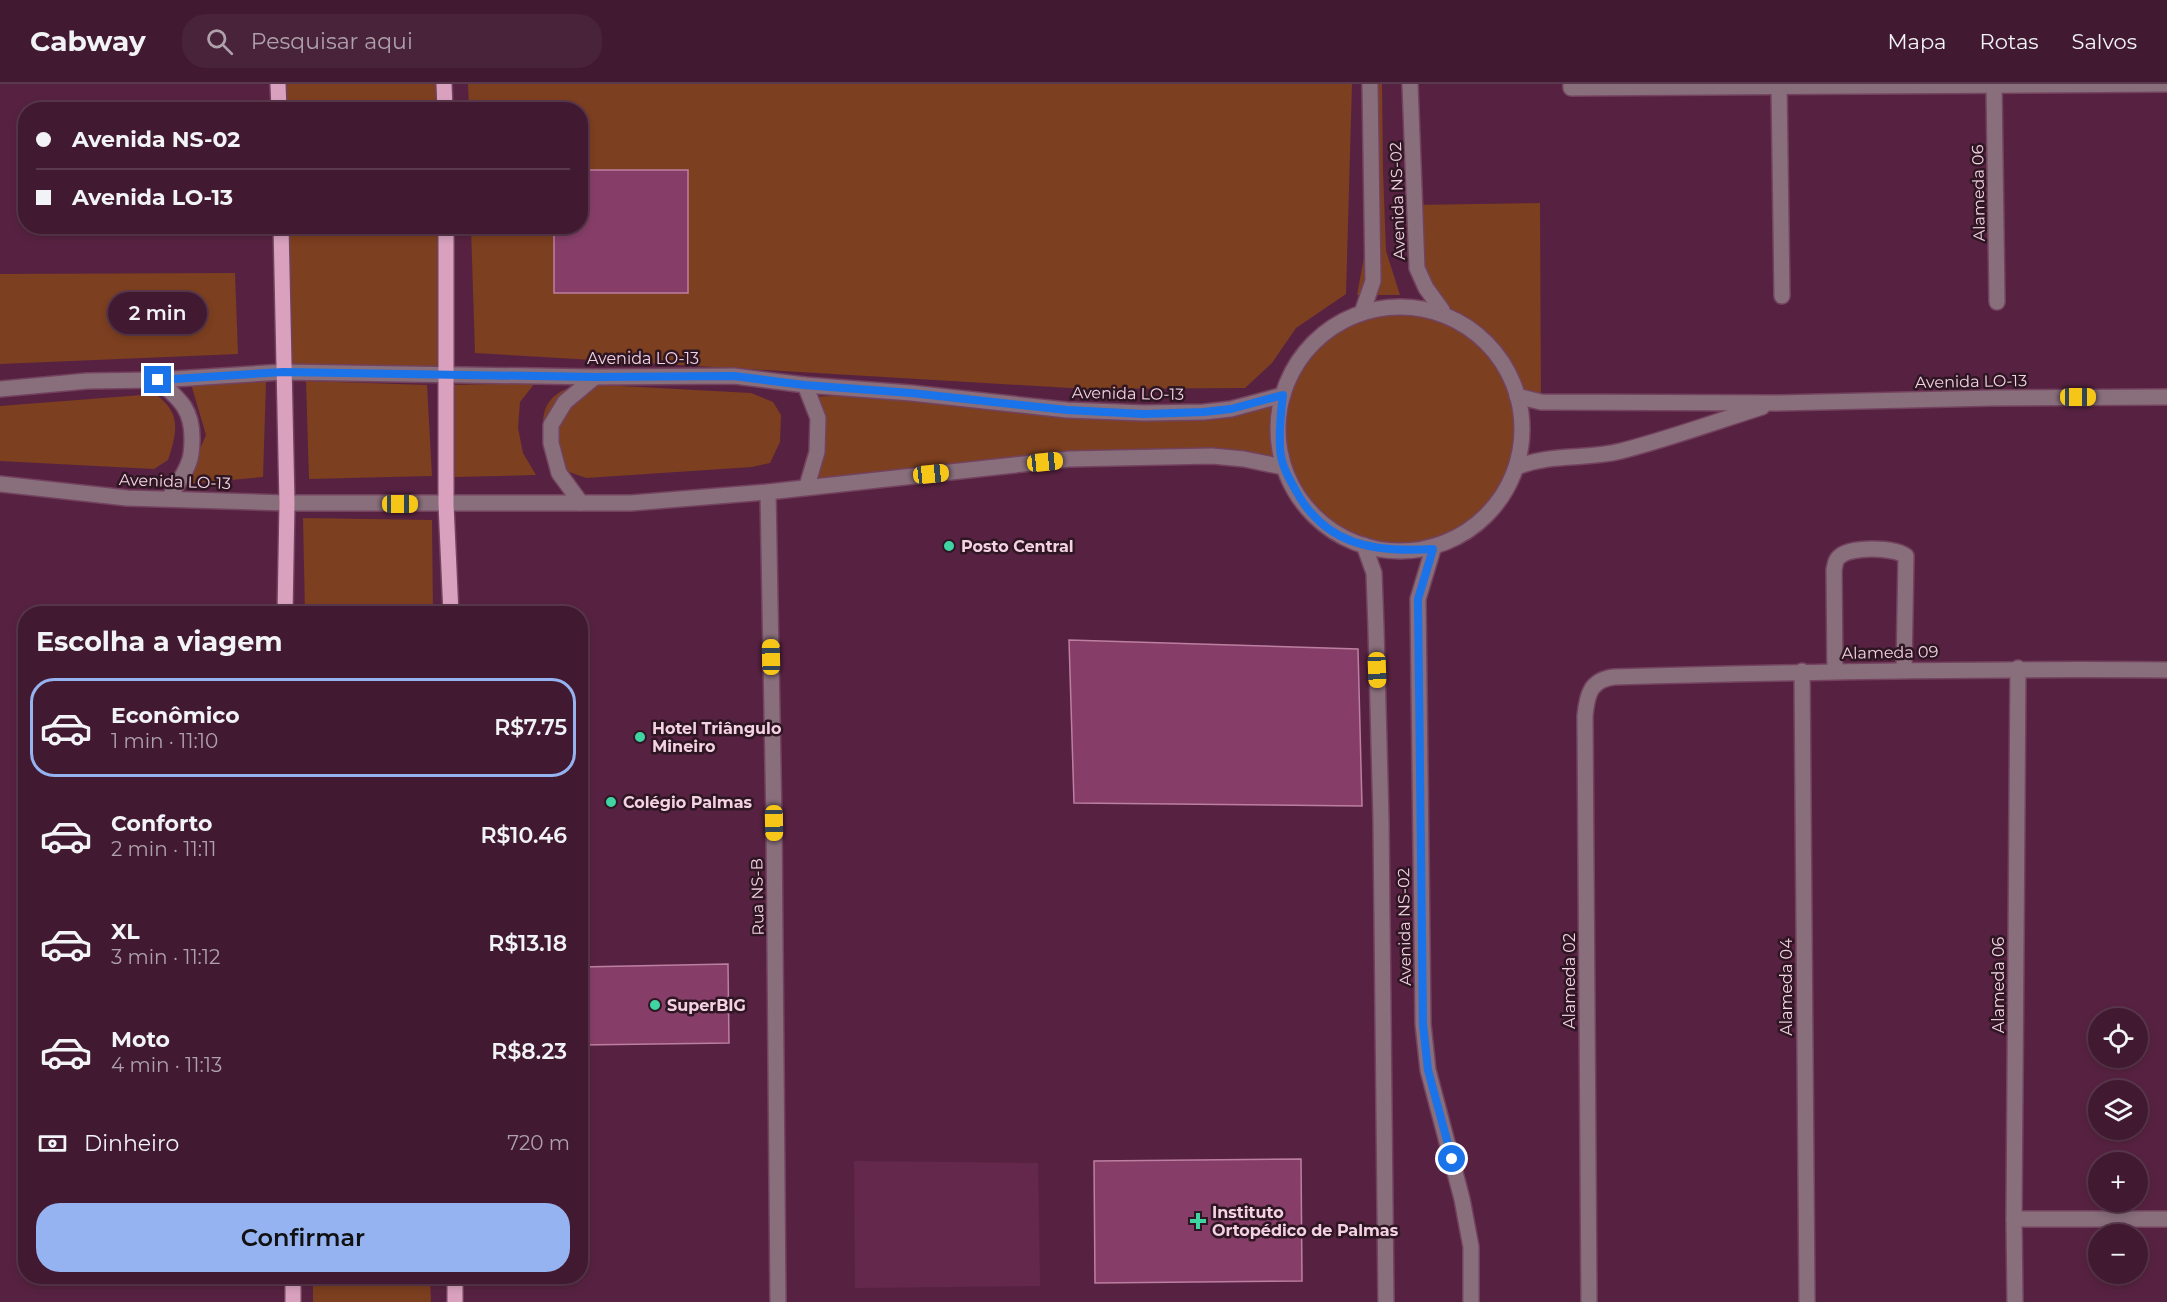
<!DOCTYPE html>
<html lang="pt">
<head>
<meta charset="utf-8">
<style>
	body { margin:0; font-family:Montserrat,sans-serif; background:#482339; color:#f1f3f6; height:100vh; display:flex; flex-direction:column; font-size:22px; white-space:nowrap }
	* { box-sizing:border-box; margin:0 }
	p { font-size:20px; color:#aea1ab }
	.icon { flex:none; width:33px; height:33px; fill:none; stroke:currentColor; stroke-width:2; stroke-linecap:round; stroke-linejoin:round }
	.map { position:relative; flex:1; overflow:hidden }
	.details { position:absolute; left:18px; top:522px; width:570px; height:678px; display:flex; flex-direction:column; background:#411a31; border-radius:24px; box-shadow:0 3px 9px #0003,0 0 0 2px #5a384d }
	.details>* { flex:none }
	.top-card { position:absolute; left:18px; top:18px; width:570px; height:132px; border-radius:24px; box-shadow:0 3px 9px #0003,0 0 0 2px #5a384d; display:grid; align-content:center; height:132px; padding:0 18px; background:#411a31 }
	.controls { position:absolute; left:2088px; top:924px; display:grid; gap:12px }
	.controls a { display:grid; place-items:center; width:60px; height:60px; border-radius:50%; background:#411a31; box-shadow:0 3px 9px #0003,0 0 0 2px #5a384d; font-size:30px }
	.end { position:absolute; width:27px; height:27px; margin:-14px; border:8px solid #1a73e8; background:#fff; box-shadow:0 0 0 3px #fff }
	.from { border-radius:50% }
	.bubble { position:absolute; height:42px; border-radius:21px; background:#411a31; box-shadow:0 3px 9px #0003,0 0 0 2px #5a384d; font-size:20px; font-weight:600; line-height:42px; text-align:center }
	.car { position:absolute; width:18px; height:36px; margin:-18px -9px; border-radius:8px; box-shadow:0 0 4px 2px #0007; background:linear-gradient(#f5c518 24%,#345 0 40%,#f5c518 0 76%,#345 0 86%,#f5c518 0) }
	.top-card b { display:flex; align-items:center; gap:21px; height:57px; font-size:22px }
	.top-card b+b { border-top:2px solid #5a384d }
	.top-card i { width:15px; height:15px; background:#f1f3f6 }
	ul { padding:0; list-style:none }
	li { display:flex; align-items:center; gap:18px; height:99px; margin:0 12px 9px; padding:0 6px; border:3px solid transparent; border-radius:24px }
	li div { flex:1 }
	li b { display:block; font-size:22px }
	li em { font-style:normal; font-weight:600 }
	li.selected { border-color:#95b2f1 }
	li>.icon { width:54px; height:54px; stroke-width:1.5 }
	h2 { padding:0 18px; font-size:27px; line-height:72px }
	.pay { display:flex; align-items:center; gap:15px; height:66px; padding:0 18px; font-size:22px }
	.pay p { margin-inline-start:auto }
	.button { display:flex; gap:12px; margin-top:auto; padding:12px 18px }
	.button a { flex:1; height:69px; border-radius:24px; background:#95b2f1; color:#111; font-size:24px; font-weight:600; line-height:69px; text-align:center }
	header { display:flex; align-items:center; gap:36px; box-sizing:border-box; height:84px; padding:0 30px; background:#411a31; border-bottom:2px solid #5a384d }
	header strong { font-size:28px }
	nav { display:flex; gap:33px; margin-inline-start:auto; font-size:21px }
	.search { width:420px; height:54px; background:#482339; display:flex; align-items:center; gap:15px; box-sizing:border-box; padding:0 21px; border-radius:24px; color:#aea1ab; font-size:22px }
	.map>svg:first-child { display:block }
	.built { fill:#64284c }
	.green { fill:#7c3f1f }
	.building { fill:#863e68; stroke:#bd7fa1; stroke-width:1.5 }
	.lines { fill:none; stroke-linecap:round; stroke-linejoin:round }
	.minor-casing { stroke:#73425e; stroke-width:18 }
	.major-casing { stroke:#73425e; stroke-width:18 }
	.minor { stroke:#896e7c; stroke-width:15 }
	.major { stroke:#d9a1be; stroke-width:15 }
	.route { stroke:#1a73e8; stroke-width:8 }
	.poi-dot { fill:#3fd4a2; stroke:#2e1623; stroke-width:2 }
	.labels { text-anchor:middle; stroke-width:5; stroke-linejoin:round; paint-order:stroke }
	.street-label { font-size:16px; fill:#f4d2e3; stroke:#2e1623 }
	.poi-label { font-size:16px; font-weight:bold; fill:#f4d2e3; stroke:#2e1623; text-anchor:start }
</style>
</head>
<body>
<header>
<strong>Cabway</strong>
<div class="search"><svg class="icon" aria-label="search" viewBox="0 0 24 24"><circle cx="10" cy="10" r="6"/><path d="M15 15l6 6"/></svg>Pesquisar aqui</div>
<nav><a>Mapa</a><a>Rotas</a><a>Salvos</a></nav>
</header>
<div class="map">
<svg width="2167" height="1218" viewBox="0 0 2167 1218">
	<rect width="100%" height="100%" fill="#572241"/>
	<path class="built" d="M 854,1077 L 1038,1079 L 1040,1202 L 855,1204 Z"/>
	<g class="green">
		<path d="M 280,0 L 444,0 L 445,25 L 280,25 Z"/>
		<path d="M 468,0 L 1352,0 L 1346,210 L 1296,244 L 1272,279 L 1245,304 L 1088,305 L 475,269 L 471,143 L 580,142 L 580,26 L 469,25 Z"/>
		<path d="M 1368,0 L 1382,0 L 1383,87 L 1386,167 L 1400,211 L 1357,211 L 1368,152 Z"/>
		<path d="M 1540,119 L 1541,318 L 1517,312 L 1522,348 L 1499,418 L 1457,454 L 1433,465 L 1364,461 L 1301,417 L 1283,383 L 1194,372 L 807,402 L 818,353 L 807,313 L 911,309 L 1221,330 L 1283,311 L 1315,257 L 1363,226 L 1442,226 L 1426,204 L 1415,121 Z"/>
		<path d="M 282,143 L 445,143 L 446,290 L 286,279 Z"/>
		<path d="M 235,189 L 238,270 L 0,280 L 0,190 Z"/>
		<path d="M 306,297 L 427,301 L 432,392 L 309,395 Z"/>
		<path d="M 266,298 L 263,393 L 185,400 L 206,351 L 191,300 Z"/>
		<path d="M 535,299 L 520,318 L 518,344 L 523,369 L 536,391 L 455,393 L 453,301 Z"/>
		<path d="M 583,300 L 751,309 L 773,318 L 781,331 L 780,358 L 770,379 L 752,383 L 586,394 C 579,391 566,388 560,382 C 545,369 536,334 550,317 C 558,306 571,303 583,300 Z"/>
		<path d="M 155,310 C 182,329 177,348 168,376 L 154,385 L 0,377 L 0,322 Z"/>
		<path d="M 303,434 L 432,436 L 433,529 L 305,529 Z"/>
		<path d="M 313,1193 L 430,1193 L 431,1218 L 313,1218 Z"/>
	</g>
	<g class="building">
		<path d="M 580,86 L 688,86 L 688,209 L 554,209 L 554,142 L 580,142 Z"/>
		<path d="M 1069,556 L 1358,565 L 1362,722 L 1074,719 Z"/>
		<path d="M 728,880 L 729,959 L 580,961 L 580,883 Z"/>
		<path d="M 1301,1075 L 1302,1197 L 1095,1199 L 1094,1077 Z"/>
	</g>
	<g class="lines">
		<defs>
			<g id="minor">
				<path d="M 1410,0 L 1417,184 L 1426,204 L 1442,226"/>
				<path d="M 1571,0 L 1571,4 L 2167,0"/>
				<path d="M 1779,0 L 1782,212"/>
				<path d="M 1994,0 L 1997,218"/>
				<circle cx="1400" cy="345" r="122"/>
				<path d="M 1363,226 L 1373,197 L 1370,0"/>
				<path d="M 158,296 C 179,315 192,324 192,354 C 192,362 192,371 189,378 C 185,391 175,402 169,415"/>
				<path d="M 805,301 L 818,334 L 817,368 L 807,402"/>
				<path d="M 0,305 L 87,297 L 158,296 L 283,288 L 595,293 L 734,292 L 805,301 L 911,309 L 1067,326 L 1144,329 L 1204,328 L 1231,325 L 1283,311"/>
				<path d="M 1517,312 L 1541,318 L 1776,319 L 1993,314 L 2167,313"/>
				<path d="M 1517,383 C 1551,369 1585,376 1621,367 C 1668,355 1715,338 1762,323"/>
				<path d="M 0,400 L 127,414 L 287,419 L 631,419 L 768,408 L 1069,375 L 1212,372 L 1244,375 L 1283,383"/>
				<path d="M 768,408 L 774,739 L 778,1218"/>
				<path d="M 581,419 L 559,389 L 551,359 L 551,341 L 565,318 L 595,293"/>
				<path d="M 1364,461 L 1374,489 L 1376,544 L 1381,736 L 1386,1218"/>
				<path d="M 1433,465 L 1418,515 L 1423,940 L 1428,986 L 1462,1115 L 1471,1163 L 1471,1218"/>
				<path d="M 1802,587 L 1807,1218"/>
				<path d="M 1835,587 L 1834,486 C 1835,482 1835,476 1839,473 C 1850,462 1894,463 1906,472 L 1904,586"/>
				<path d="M 2014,1135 L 2167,1135"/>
				<path d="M 1589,1218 L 1585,632 C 1587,611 1590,596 1614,593 C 1799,588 1983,584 2167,586"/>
				<path d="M 2015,1218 L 2014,1135 L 2018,584"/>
			</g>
			<g id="major">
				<path d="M 278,0 L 279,26"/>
				<path d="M 444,0 L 445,26"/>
				<path d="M 281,142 L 287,419 L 285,530"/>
				<path d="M 446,142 L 446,420 L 451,530"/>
				<path d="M 293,1192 L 293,1218"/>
				<path d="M 455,1192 L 455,1218"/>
			</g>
		</defs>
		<use href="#minor" class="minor-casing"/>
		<use href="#major" class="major-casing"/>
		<use href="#minor" class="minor"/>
		<use href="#major" class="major"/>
	</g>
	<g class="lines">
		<path class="route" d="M 158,296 L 283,288 L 595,293 L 734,292 L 804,301 L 911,309 L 1067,326 L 1144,330 L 1204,328 L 1231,325 L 1283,311 C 1281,327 1279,345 1280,362 C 1280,378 1287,391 1295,405 C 1324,461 1374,469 1433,465 L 1418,515 L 1423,940 L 1428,986 L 1452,1075"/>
	</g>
	<g class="poi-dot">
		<circle cx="949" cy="462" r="6"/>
		<circle cx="640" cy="653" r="6"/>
		<circle cx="611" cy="718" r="6"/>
		<circle cx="655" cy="921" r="6"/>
		<path d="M1195 1128h6v6h6v6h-6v6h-6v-6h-6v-6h6z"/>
	</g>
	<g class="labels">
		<g class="street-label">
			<text transform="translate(1978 109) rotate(-91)" y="6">Alameda 06</text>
			<text transform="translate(1397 117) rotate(-92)" y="6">Avenida NS-02</text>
			<text x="643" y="280">Avenida LO-13</text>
			<text transform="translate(1971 297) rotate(-1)" y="6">Avenida LO-13</text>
			<text transform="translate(1128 309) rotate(1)" y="6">Avenida LO-13</text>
			<text transform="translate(175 397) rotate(2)" y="6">Avenida LO-13</text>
			<text transform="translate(1890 568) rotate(-1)" y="6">Alameda 09</text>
			<text transform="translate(757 813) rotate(-91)" y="6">Rua NS-B</text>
			<text transform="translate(1404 843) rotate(-91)" y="6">Avenida NS-02</text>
			<text transform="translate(1569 897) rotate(-90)" y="6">Alameda 02</text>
			<text transform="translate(1998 901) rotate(-90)" y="6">Alameda 06</text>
			<text transform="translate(1786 903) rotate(-90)" y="6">Alameda 04</text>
		</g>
		<g class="poi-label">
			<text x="961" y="468">Posto Central</text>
			<text x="652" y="650">Hotel Triângulo<tspan x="652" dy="18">Mineiro</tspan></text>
			<text x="623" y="724">Colégio Palmas</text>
			<text x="667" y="927">SuperBIG</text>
			<text x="1212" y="1134">Instituto<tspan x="1212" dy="18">Ortopédico de Palmas</tspan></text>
		</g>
	</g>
</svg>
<div class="controls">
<a><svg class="icon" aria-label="locate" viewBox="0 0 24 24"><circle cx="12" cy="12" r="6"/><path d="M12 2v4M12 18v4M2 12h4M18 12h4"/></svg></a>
<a><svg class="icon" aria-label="layers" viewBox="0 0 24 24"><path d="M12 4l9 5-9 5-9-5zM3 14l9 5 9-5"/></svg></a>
<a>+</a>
<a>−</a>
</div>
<i class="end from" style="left:1452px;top:1075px"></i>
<i class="end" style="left:158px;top:296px"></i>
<div class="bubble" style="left:108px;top:208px;width:99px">2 min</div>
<i class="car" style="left:2078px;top:313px;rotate:90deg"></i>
<i class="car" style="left:1045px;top:378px;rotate:84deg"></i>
<i class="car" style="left:931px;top:390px;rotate:84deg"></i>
<i class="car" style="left:400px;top:420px;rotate:90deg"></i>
<i class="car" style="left:771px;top:573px;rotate:359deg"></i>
<i class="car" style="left:1377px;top:586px;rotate:178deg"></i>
<i class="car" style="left:774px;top:739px;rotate:179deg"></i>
<div class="top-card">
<b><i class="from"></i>Avenida NS-02</b>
<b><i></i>Avenida LO-13</b>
</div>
<section class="details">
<h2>Escolha a viagem</h2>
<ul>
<li class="selected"><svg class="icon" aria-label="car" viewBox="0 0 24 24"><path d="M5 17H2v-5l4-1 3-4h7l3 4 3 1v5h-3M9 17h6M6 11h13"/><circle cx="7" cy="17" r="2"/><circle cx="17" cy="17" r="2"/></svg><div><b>Econômico</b><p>1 min · 11:10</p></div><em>R$7.75</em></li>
<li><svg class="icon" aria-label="car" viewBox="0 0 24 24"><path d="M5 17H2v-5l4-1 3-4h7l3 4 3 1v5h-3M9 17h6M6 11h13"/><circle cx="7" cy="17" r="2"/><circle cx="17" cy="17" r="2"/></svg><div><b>Conforto</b><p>2 min · 11:11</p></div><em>R$10.46</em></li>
<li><svg class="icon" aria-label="car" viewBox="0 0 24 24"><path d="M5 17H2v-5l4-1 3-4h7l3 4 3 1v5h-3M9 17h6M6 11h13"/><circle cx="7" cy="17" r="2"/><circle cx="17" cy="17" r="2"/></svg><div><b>XL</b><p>3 min · 11:12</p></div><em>R$13.18</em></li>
<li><svg class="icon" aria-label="car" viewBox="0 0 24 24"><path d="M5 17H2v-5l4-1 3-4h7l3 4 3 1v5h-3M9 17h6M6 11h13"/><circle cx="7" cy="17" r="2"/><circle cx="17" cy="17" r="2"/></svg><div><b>Moto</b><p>4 min · 11:13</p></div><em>R$8.23</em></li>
</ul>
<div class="pay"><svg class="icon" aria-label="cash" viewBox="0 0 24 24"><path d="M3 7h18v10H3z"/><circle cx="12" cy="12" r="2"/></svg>Dinheiro<p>720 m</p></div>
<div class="button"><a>Confirmar</a></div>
</section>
</div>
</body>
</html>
